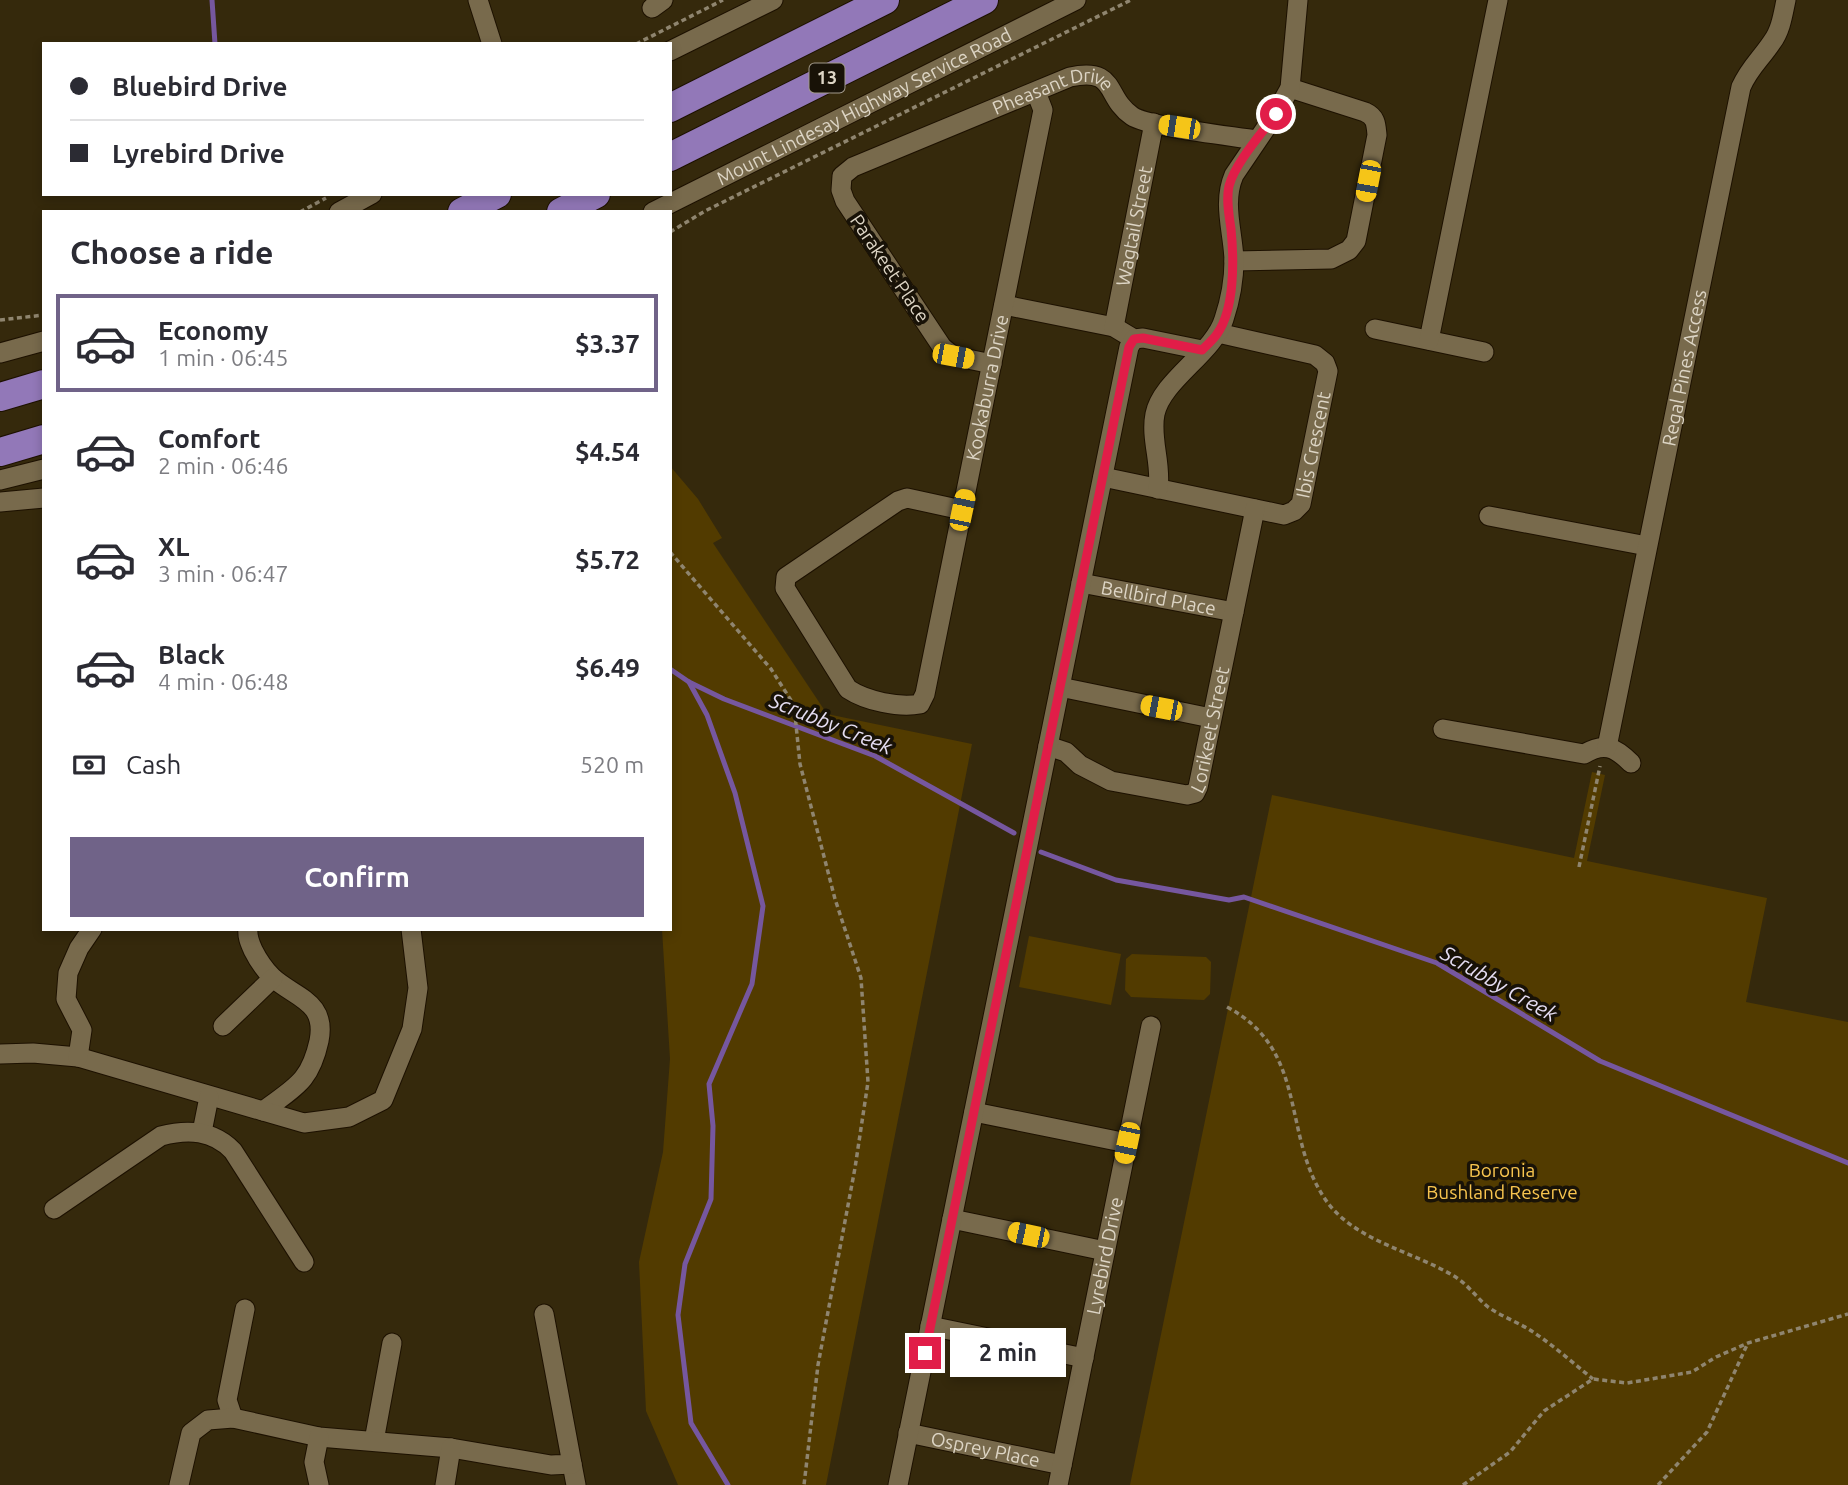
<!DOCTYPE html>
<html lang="en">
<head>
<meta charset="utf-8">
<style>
	body { margin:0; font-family:Ubuntu,sans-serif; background:#f2f2f3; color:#2b2b33; height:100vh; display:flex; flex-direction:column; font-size:26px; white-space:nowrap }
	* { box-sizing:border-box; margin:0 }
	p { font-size:23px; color:#7c7c81 }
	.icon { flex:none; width:38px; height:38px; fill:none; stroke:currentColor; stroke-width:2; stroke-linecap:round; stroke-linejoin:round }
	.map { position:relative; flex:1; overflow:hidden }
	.side { position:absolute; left:42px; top:210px; width:630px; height:721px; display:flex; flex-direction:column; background:#fff; border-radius:0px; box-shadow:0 4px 10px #0003 }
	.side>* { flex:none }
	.hud { position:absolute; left:42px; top:42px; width:630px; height:154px; border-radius:0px; box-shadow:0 4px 10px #0003; display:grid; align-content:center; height:154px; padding:0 28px; background:#fff }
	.end { position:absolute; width:32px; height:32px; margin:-16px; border:9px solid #e11d48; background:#fff; box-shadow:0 0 0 4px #fff }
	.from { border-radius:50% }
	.bubble { position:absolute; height:49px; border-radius:0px; background:#fff; box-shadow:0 4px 10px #0003; font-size:23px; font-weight:700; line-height:49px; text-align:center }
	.car { position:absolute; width:21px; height:42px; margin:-21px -10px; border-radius:9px; box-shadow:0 0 5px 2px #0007; background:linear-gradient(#f5c518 24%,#345 0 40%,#f5c518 0 76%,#345 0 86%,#f5c518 0) }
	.hud b { display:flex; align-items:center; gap:24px; height:66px; font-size:26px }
	.hud b+b { border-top:2px solid #e1e1e2 }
	.hud i { width:18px; height:18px; background:#2b2b33 }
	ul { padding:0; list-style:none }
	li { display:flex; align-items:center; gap:21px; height:98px; margin:0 14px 10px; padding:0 14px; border:4px solid transparent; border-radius:0px }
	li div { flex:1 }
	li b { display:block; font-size:26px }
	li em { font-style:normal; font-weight:700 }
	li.on { border-color:#706388 }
	li>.icon { width:63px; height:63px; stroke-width:1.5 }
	h2 { padding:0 28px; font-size:32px; line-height:84px }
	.pay { display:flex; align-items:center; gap:18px; height:77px; padding:0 28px; font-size:26px }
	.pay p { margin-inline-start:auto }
	.action { display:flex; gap:14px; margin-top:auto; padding:14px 28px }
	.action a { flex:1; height:80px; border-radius:0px; background:#706388; color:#fff; font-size:28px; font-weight:700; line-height:80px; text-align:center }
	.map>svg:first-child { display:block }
	.green { fill:#523b00 }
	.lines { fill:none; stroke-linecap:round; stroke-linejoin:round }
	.stream { stroke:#76579f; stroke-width:5 }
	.minor-casing { stroke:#1d1100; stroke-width:21 }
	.highway-casing { stroke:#1d1100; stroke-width:30 }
	.path { stroke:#8f856f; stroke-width:3.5; stroke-dasharray:5 3.5; stroke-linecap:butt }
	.minor { stroke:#786a4c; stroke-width:19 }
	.highway { stroke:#9278b8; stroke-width:28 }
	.route { stroke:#e11d48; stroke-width:9 }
	.labels { text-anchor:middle; stroke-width:7; stroke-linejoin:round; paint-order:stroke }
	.shield { fill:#181207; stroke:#a29a8c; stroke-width:2 }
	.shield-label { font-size:18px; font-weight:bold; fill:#ddd5c5 }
	.street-label { font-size:19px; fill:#ddd5c5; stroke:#181207 }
	.park-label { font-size:19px; fill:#f8c54f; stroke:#181207 }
	.water-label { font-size:21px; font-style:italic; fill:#e5ddf2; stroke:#181207 }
</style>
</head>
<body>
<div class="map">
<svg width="1848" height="1485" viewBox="0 0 1848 1485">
	<rect width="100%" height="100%" fill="#35290c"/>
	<g class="green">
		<path d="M 670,466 L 698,499 L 722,538 L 713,543 L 827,714 L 972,744 L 826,1485 L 678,1485 L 646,1411 L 639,1262 L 663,1152 L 670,1059 L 662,929 L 670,929 Z"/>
		<path d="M 1592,772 L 1605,775 L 1587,861 L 1767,898 L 1746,1002 L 1848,1022 L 1848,1485 L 1130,1485 L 1272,795 L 1574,858 Z"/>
		<path d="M 1029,936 L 1121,954 L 1111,1005 L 1019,987 Z"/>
		<path d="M 1132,954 L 1206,957 L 1211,962 L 1210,994 L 1204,1000 L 1131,997 L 1125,990 L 1126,959 Z"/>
	</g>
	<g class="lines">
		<g class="stream">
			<path d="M 212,0 L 215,44"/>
			<path d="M 670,669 L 689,682 L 724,699 L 875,756 L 1014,833"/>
			<path d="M 689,682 L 707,715 L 735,793 L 763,906 L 752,984 L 709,1084 L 713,1126 L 711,1199 L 685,1264 L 678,1315 L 691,1423 L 728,1485"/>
			<path d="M 1041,852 L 1116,880 L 1229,900 L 1244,897 L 1437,963 L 1600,1061 L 1848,1163"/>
		</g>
		<defs>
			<g id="minor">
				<path d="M 478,0 L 492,44"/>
				<path d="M 652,8 L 663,0"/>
				<path d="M 670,51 L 773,0"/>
				<path d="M 339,212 L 372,194"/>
				<path id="s1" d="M 653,212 L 1076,0"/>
				<path d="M 1234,261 L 1331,259 L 1349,250 L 1356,241 L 1377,135 C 1376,124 1376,117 1365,112 L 1290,88"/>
				<path d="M 1004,305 L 1114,327 L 1134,339 L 1143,338 L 1202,350"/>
				<path id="s2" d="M 1114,327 L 1154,123"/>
				<path d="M 1375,329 L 1484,352"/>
				<path d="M 1429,340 L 1498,0"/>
				<path d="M 0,353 L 44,341"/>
				<path id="s3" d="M 992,364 L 953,356 L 942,347 L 845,201 L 841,190 L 842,176 L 853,167 L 1070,77 C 1118,67 1104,97 1132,116 C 1148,127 1232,136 1256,140"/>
				<path id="s4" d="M 1103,477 L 1284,515 L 1294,511 L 1301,504 L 1328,371 L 1325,363 L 1315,355 L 1218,333"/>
				<path d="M 0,480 L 44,469"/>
				<path d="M 1158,489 C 1162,464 1150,439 1155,414 C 1162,380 1214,353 1224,319 C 1230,301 1234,279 1234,260 C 1233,231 1222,203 1234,175 L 1276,113 L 1290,88 L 1298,0"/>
				<path d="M 0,502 L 44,498"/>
				<path id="s5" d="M 962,510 L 907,498 L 898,501 L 786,577 L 785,588 L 848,689 C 866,701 899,708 920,704 L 925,694 L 1043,110 L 1036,92"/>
				<path d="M 1489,516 L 1647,546"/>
				<path id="s6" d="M 1081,583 L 1234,612"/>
				<path d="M 1060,687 L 1211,718"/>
				<path d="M 1443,729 L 1584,754 C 1604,742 1615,747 1631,763"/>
				<path id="s7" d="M 1048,746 L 1066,752 L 1080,765 L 1111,781 L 1187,795 L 1195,793 L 1198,787 L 1255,509"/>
				<path id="s8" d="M 1607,747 L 1741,87 C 1750,67 1760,60 1772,42 C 1781,30 1783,14 1786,0"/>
				<path d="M 248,929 C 247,937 250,943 253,950 C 258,960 264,969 272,977 C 295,998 327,1001 319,1041 C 310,1082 295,1087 263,1111"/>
				<path d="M 223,1026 L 273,978"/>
				<path d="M 0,1054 L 33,1053 L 78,1057 L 304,1123 L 349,1117 L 383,1100 L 412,1029 L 418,988 L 411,929"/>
				<path d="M 78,1057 L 82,1030 L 66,999 L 68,973 L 79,948 L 92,929"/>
				<path d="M 974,1112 L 1127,1143"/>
				<path d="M 202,1132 L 209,1097"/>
				<path d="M 54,1209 L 161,1136 C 188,1129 213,1130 233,1151 L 304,1262"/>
				<path d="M 952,1219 L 1105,1251"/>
				<path d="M 930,1326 L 1084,1358"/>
				<path d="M 233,1418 L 227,1400 L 245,1309"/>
				<path id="s9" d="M 908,1433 L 1062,1465"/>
				<path d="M 374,1441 L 392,1343"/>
				<path d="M 572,1464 L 576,1485"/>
				<path d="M 179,1485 L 191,1433 L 208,1420 L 233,1418 L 319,1437 L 451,1448 L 551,1465 L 572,1464 L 544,1314"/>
				<path d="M 319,1485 L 314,1462 L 319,1437"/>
				<path d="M 445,1485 L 451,1448"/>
				<path d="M 898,1485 L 1129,347 L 1134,339"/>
				<path id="s10" d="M 1058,1485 L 1151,1026"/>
			</g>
			<g id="highway">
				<path d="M 670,108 L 885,0"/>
				<path d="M 670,157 L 984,0"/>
				<path d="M 462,212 L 497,194"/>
				<path d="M 561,212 L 596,194"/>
				<path d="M 0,397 L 44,384"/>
				<path d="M 0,452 L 44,439"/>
			</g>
		</defs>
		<use href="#minor" class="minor-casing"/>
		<use href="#highway" class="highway-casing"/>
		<g class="path">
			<path d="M 636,44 L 723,0"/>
			<path d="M 300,212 L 326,198"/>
			<path d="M 670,232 L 705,211 L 1131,0"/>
			<path d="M 0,320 L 44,315"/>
			<path d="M 670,552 L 771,669 L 794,705 L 800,764 L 835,899 L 861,978 L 868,1082 L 855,1168 L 818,1365 L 804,1485"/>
			<path d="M 1579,867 L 1600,766"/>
			<path d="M 1227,1007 C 1308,1050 1282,1132 1323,1196 C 1352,1242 1413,1250 1457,1278 C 1469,1286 1477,1298 1488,1307 C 1501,1316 1517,1322 1530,1330 C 1552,1344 1573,1363 1593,1379"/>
			<path d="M 1463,1485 L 1510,1452 L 1544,1411 L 1593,1379 L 1627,1383 L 1692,1372 L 1716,1357 L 1748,1343 L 1848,1314"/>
			<path d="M 1658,1485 L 1707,1432 L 1747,1345"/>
		</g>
		<use href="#minor" class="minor"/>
		<use href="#highway" class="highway"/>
	</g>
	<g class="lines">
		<path class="route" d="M 925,1353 L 1129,347 L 1134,339 L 1143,338 L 1202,350 C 1207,345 1213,340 1217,334 C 1235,309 1234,259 1231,229 C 1229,215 1226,200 1229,186 C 1235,163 1262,133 1276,114"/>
	</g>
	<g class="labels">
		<rect class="shield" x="809.5" y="63.5" width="35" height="29" rx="5"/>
		<g class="shield-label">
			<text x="827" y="84">13</text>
		</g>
		<g class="street-label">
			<text dy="7" stroke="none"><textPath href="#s3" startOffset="485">Pheasant Drive</textPath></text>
			<text dy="7" stroke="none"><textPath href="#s1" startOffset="236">Mount Lindesay Highway Service Road</textPath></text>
			<text dy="7" stroke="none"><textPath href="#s2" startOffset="103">Wagtail Street</textPath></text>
			<text transform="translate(890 268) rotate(56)" y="7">Parakeet Place</text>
			<text dy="7" stroke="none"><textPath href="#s8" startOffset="387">Regal Pines Access</textPath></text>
			<text dy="7" stroke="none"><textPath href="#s5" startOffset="730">Kookaburra Drive</textPath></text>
			<text dy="7" stroke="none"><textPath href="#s4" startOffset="266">Ibis Crescent</textPath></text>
			<text dy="7" stroke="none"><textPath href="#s6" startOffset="79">Bellbird Place</textPath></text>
			<text dy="7" stroke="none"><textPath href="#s7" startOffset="224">Lorikeet Street</textPath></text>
			<text dy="7" stroke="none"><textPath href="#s10" startOffset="234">Lyrebird Drive</textPath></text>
			<text dy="7" stroke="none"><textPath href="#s9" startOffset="79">Osprey Place</textPath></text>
		</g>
		<g class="park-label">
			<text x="1502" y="1177">Boronia<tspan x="1502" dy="22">Bushland Reserve</tspan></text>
		</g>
		<g class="water-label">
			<text transform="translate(831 724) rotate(22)" y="7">Scrubby Creek</text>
			<text transform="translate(1499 984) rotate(30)" y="7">Scrubby Creek</text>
		</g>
	</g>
</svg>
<i class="end from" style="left:1276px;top:114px"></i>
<i class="end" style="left:925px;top:1353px"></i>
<div class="bubble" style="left:950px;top:1328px;width:116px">2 min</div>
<i class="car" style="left:1179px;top:127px;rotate:279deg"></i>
<i class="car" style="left:1368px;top:181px;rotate:191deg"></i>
<i class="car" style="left:953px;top:356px;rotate:101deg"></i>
<i class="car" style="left:962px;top:510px;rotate:12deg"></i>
<i class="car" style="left:1161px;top:708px;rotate:281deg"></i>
<i class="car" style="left:1127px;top:1143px;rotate:192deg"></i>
<i class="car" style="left:1028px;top:1235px;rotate:282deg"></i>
<div class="hud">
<b><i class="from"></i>Bluebird Drive</b>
<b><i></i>Lyrebird Drive</b>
</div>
<section class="side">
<h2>Choose a ride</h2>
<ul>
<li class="on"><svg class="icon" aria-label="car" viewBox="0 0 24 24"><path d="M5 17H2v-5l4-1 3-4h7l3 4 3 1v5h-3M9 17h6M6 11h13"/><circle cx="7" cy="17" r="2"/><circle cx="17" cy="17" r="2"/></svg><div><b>Economy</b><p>1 min · 06:45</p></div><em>$3.37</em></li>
<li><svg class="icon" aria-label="car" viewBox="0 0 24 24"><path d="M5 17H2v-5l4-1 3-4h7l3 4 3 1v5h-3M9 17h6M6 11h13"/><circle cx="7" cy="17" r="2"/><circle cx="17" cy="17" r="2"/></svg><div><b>Comfort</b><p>2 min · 06:46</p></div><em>$4.54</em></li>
<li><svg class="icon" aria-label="car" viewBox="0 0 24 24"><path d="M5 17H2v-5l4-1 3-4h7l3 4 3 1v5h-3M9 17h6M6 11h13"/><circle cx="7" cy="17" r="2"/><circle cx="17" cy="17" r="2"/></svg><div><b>XL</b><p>3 min · 06:47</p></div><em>$5.72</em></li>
<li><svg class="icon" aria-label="car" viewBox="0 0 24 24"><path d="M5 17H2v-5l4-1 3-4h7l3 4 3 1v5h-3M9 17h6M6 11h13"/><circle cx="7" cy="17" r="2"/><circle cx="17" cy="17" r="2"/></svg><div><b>Black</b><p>4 min · 06:48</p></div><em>$6.49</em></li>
</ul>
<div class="pay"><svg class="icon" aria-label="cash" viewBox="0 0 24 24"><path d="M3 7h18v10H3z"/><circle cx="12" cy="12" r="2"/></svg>Cash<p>520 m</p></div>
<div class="action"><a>Confirm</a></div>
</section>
</div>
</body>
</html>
